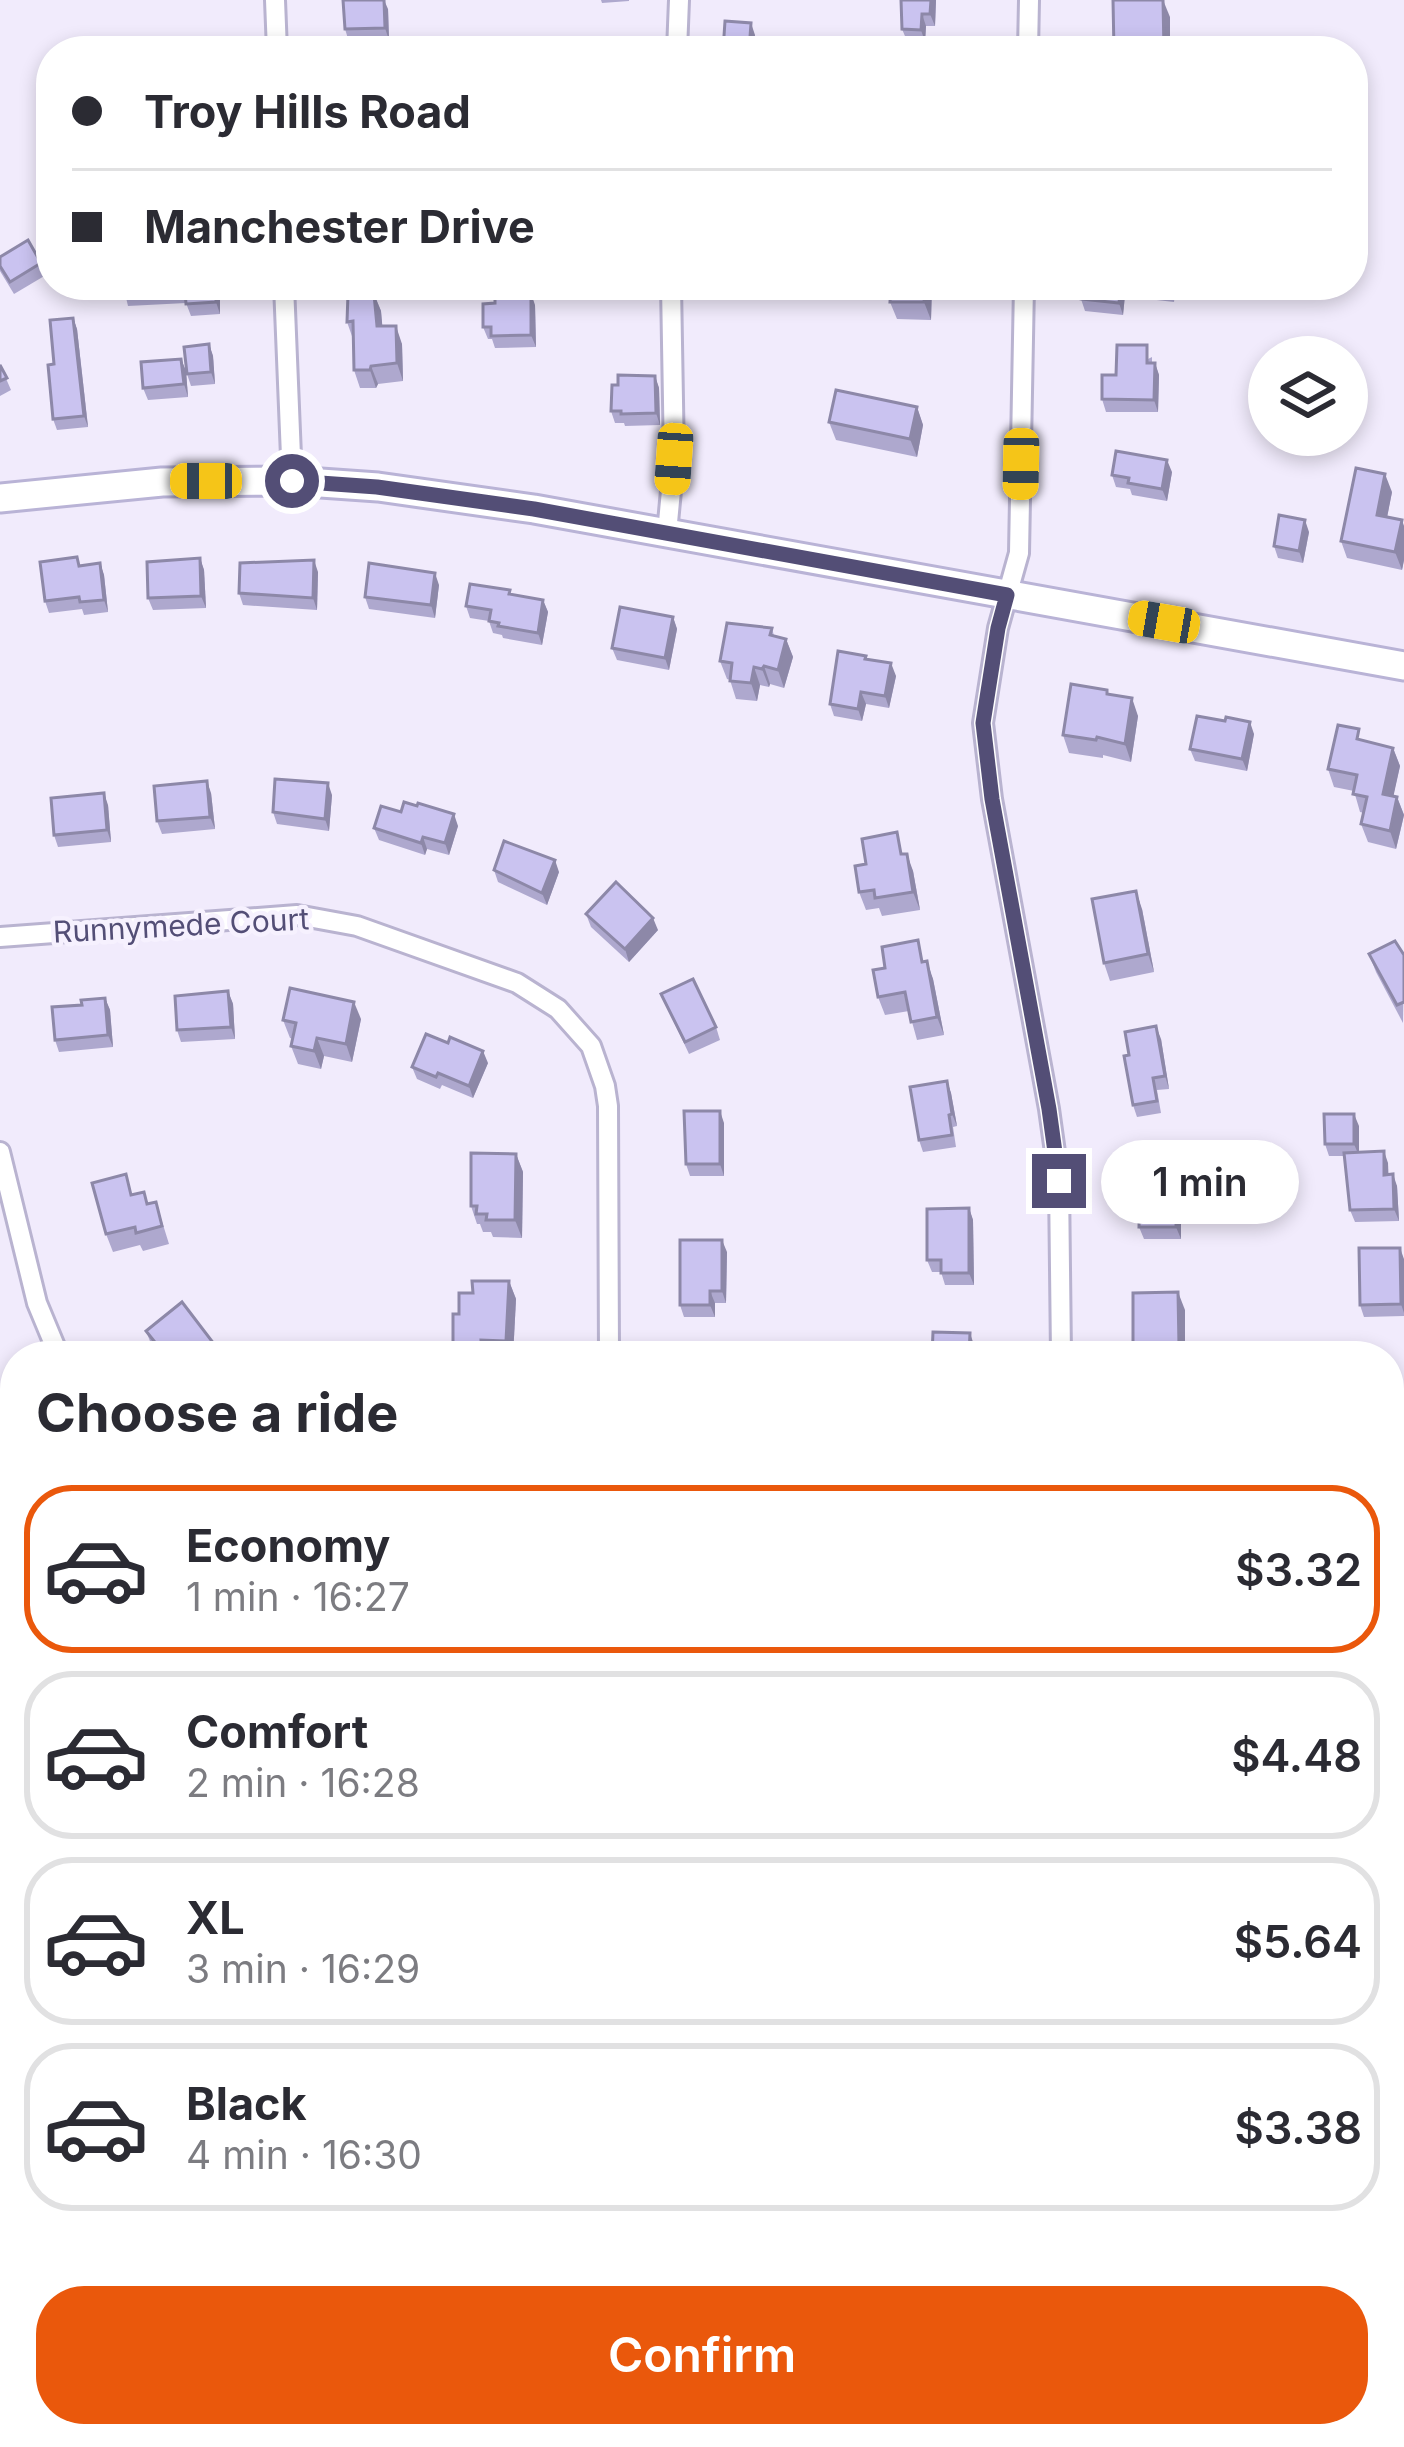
<!DOCTYPE html>
<html lang="en">
<head>
<meta charset="utf-8">
<style>
	body { margin:0; font-family:Inter,sans-serif; background:#f2f2f3; color:#2b2b33; height:100vh; display:flex; flex-direction:column; font-size:45px; white-space:nowrap }
	* { box-sizing:border-box; margin:0 }
	p { font-size:39px; color:#7c7c81 }
	.icon { flex:none; width:66px; height:66px; fill:none; stroke:currentColor; stroke-width:2; stroke-linecap:round; stroke-linejoin:round }
	.map { position:relative; flex:1; overflow:hidden }
	.drawer { position:absolute; left:0px; top:1341px; width:1404px; height:1107px; display:flex; flex-direction:column; background:#fff; border-radius:48px 48px 0 0; box-shadow:0 6px 18px #0003 }
	.drawer>* { flex:none }
	.top-card { position:absolute; left:36px; top:36px; width:1332px; height:264px; border-radius:48px; box-shadow:0 6px 18px #0003; display:grid; align-content:center; height:264px; padding:0 36px; background:#fff }
	.fabs { position:absolute; left:1248px; top:336px; display:grid; gap:24px }
	.fabs a { display:grid; place-items:center; width:120px; height:120px; border-radius:50%; background:#fff; box-shadow:0 6px 18px #0003; font-size:60px }
	.end { position:absolute; width:54px; height:54px; margin:-27px; border:15px solid #534e76; background:#fff; box-shadow:0 0 0 6px #fff }
	.from { border-radius:50% }
	.bubble { position:absolute; height:84px; border-radius:42px; background:#fff; box-shadow:0 6px 18px #0003; font-size:39px; font-weight:600; line-height:84px; text-align:center }
	.car { position:absolute; width:36px; height:72px; margin:-36px -18px; border-radius:15px; box-shadow:0 0 9px 3px #0007; background:linear-gradient(#f5c518 24%,#345 0 40%,#f5c518 0 76%,#345 0 86%,#f5c518 0) }
	.top-card b { display:flex; align-items:center; gap:42px; height:114px; font-size:45px }
	.top-card b+b { border-top:3px solid #e1e1e2 }
	.top-card i { width:30px; height:30px; background:#2b2b33 }
	ul { padding:0; list-style:none }
	li { display:flex; align-items:center; gap:36px; height:168px; margin:0 24px 18px; padding:0 12px; border:6px solid #e1e1e2; border-radius:48px }
	li div { flex:1 }
	li b { display:block; font-size:45px }
	li em { font-style:normal; font-weight:600 }
	li.current { border-color:#ea580c }
	li>.icon { width:108px; height:108px; stroke-width:1.5 }
	h2 { padding:0 36px; font-size:54px; line-height:144px }
	.primary-button { display:flex; gap:24px; margin-top:auto; padding:24px 36px }
	.primary-button a { flex:1; height:138px; border-radius:48px; background:#ea580c; color:#fff; font-size:48px; font-weight:600; line-height:138px; text-align:center }
	.map>svg:first-child { display:block }
	.commercial { fill:#e1dffb }
	.green { fill:#eac9de }
	.lines { fill:none; stroke-linecap:round; stroke-linejoin:round }
	.minor-casing { stroke:#b9b3d0; stroke-width:24 }
	.secondary-casing { stroke:#b9b3d6; stroke-width:33 }
	.minor { stroke:#fff; stroke-width:18 }
	.secondary { stroke:#fff; stroke-width:27 }
	.rail { stroke:#a8c7b1; stroke-width:8; stroke-dasharray:18 12; stroke-linecap:butt }
	.wall { fill:#aea8ce }
	.shaded-wall { fill:#8d88a8 }
	.building { fill:#cac3f0; stroke:#8d88a8; stroke-width:3 }
	.route { stroke:#534e76; stroke-width:15 }
	.labels { text-anchor:middle; stroke-width:9; stroke-linejoin:round; paint-order:stroke }
	.street-label { font-size:30px; fill:#534e76; stroke:#f6f1fe }
</style>
</head>
<body>
<div class="map">
<svg width="1404" height="2447" viewBox="0 0 1404 2447">
	<rect width="100%" height="100%" fill="#f1ebfc"/>
	<path class="commercial" d="M 0,1859 L 15,1879 L 15,2433 L 22,2433 L 0,2440 Z"/>
	<g class="green">
		<path d="M 1389,1606 L 1404,1606 L 1404,2447 L 0,2447 L 0,2440 L 22,2433 L 220,2433 L 231,2444 L 242,2433 L 928,2433 L 1036,2445 L 1038,2433 L 1389,2433 Z"/>
		<path d="M 0,1671 L 15,1690 L 15,1878 L 0,1859 Z"/>
	</g>
	<g class="lines">
		<defs>
			<g id="minor">
				<path d="M 275,0 L 277,51"/>
				<path d="M 677,51 L 679,0"/>
				<path d="M 1028,51 L 1029,0"/>
				<path d="M 284,285 L 292,481"/>
				<path d="M 1024,285 L 1019,553 L 998,628 L 983,723 L 992,799 L 1049,1109 L 1059,1181 L 1061,1356"/>
				<path d="M 667,533 L 674,459 L 671,285"/>
				<path d="M 0,937 L 297,915 L 357,926 L 517,983 L 558,1009 L 591,1046 L 605,1086 L 608,1106 L 609,1356"/>
				<path d="M 0,1152 L 37,1303 L 59,1356"/>
				<path d="M 1389,1577 L 1404,1576"/>
			</g>
			<path id="secondary" d="M 0,498 L 162,482 L 292,481 L 378,487 L 534,509 L 1404,666"/>
		</defs>
		<use href="#minor" class="minor-casing"/>
		<use href="#secondary" class="secondary-casing"/>
		<use href="#minor" class="minor"/>
		<use href="#secondary" class="secondary"/>
		<g class="rail">
			<path d="M 0,1756 L 15,1775"/>
			<path d="M 554,2433 L 567,2447"/>
		</g>
	</g>
	<g class="wall">
		<path d="M 601,0 L 629,0 L 629,1 L 602,3 Z"/>
		<path d="M 900,0 L 936,0 L 935,26 L 926,26 L 925,42 L 907,41 L 902,29 L 901,1 Z"/>
		<path d="M 388,9 L 389,40 L 349,42 L 345,29 Z"/>
		<path d="M 0,257 L 41,263 L 46,275 L 14,294 L 0,271 Z"/>
		<path d="M 123,285 L 219,285 L 220,314 L 191,316 L 186,303 L 128,306 Z"/>
		<path d="M 884,285 L 932,285 L 931,320 L 897,319 L 890,302 L 891,293 L 887,293 Z"/>
		<path d="M 1082,285 L 1126,285 L 1123,315 L 1085,311 L 1081,299 Z"/>
		<path d="M 1176,285 L 1174,302 L 1148,299 L 1146,293 Z"/>
		<path d="M 374,294 L 381,311 L 382,326 L 402,344 L 403,381 L 378,384 L 376,388 L 360,388 L 354,370 L 353,339 L 347,322 Z"/>
		<path d="M 535,305 L 536,347 L 495,348 L 492,339 L 488,339 L 483,327 Z"/>
		<path d="M 73,318 L 77,329 L 88,427 L 57,430 L 53,419 L 54,364 Z"/>
		<path d="M 209,344 L 213,356 L 215,384 L 191,386 L 187,374 Z"/>
		<path d="M 1152,357 L 1152,363 L 1155,363 L 1159,375 L 1158,412 L 1106,412 L 1102,399 L 1116,375 Z"/>
		<path d="M 181,359 L 186,371 L 188,397 L 148,400 L 143,388 Z"/>
		<path d="M 0,365 L 11,390 L 0,396 Z"/>
		<path d="M 655,376 L 659,388 L 660,425 L 625,426 L 624,423 L 615,423 L 611,411 L 618,385 Z"/>
		<path d="M 917,407 L 923,425 L 917,457 L 836,440 L 829,422 Z"/>
		<path d="M 1172,472 L 1167,501 L 1132,495 L 1130,489 L 1116,487 L 1112,475 Z"/>
		<path d="M 1392,492 L 1387,517 L 1404,526 L 1404,560 L 1402,570 L 1347,558 L 1341,541 Z"/>
		<path d="M 1309,532 L 1303,563 L 1278,558 L 1274,546 Z"/>
		<path d="M 200,558 L 204,570 L 206,608 L 153,610 L 148,598 Z"/>
		<path d="M 100,563 L 104,575 L 108,612 L 84,615 L 82,609 L 49,613 L 45,601 L 80,566 Z"/>
		<path d="M 318,572 L 317,610 L 243,605 L 239,593 Z"/>
		<path d="M 439,585 L 435,618 L 369,609 L 365,597 Z"/>
		<path d="M 511,594 L 543,600 L 548,612 L 542,645 L 503,638 L 502,635 L 493,633 L 489,621 L 470,618 L 466,606 Z"/>
		<path d="M 673,617 L 677,629 L 669,670 L 617,660 L 612,648 Z"/>
		<path d="M 772,628 L 774,636 L 786,639 L 793,657 L 784,688 L 770,684 L 769,687 L 760,685 L 757,701 L 736,699 L 730,680 L 727,679 L 720,661 Z"/>
		<path d="M 867,659 L 896,676 L 889,708 L 866,704 L 862,721 L 834,716 L 830,704 Z"/>
		<path d="M 1109,694 L 1138,716 L 1131,762 L 1103,755 L 1103,758 L 1069,753 L 1063,735 Z"/>
		<path d="M 1225,721 L 1254,734 L 1247,771 L 1195,761 L 1190,749 Z"/>
		<path d="M 1363,741 L 1393,748 L 1400,766 L 1393,796 L 1397,797 L 1404,815 L 1396,849 L 1368,842 L 1361,824 L 1364,813 L 1360,812 L 1354,791 L 1334,787 L 1328,769 Z"/>
		<path d="M 211,793 L 215,829 L 162,834 L 157,821 Z"/>
		<path d="M 332,795 L 329,831 L 277,824 L 273,812 Z"/>
		<path d="M 108,805 L 111,842 L 58,847 L 54,835 Z"/>
		<path d="M 401,812 L 458,826 L 449,855 L 427,849 L 425,855 L 379,840 L 374,828 Z"/>
		<path d="M 905,854 L 913,871 L 920,910 L 882,916 L 879,908 L 866,910 L 859,892 Z"/>
		<path d="M 494,870 L 559,872 L 547,905 L 498,882 Z"/>
		<path d="M 1142,909 L 1154,972 L 1110,981 L 1104,963 Z"/>
		<path d="M 586,914 L 658,930 L 629,962 L 591,927 Z"/>
		<path d="M 1369,954 L 1404,955 L 1403,1023 L 1376,972 Z"/>
		<path d="M 925,961 L 933,979 L 944,1035 L 917,1040 L 909,1011 L 885,1015 L 878,997 Z"/>
		<path d="M 228,991 L 233,1004 L 235,1039 L 181,1042 L 177,1030 Z"/>
		<path d="M 661,994 L 716,1027 L 720,1040 L 689,1054 Z"/>
		<path d="M 105,998 L 110,1010 L 113,1047 L 59,1052 L 55,1040 L 82,1005 Z"/>
		<path d="M 361,1019 L 352,1062 L 324,1056 L 321,1069 L 298,1064 L 291,1046 L 293,1039 L 290,1038 L 283,1020 Z"/>
		<path d="M 1161,1039 L 1169,1089 L 1157,1090 L 1161,1113 L 1137,1117 L 1133,1105 L 1129,1055 Z"/>
		<path d="M 488,1063 L 473,1098 L 442,1085 L 440,1089 L 417,1079 L 412,1067 Z"/>
		<path d="M 947,1081 L 951,1093 L 957,1126 L 953,1127 L 956,1147 L 923,1152 L 919,1140 Z"/>
		<path d="M 724,1123 L 724,1176 L 690,1176 L 686,1164 Z"/>
		<path d="M 1359,1126 L 1359,1152 L 1388,1163 L 1388,1174 L 1397,1186 L 1399,1221 L 1355,1222 L 1350,1210 L 1344,1156 L 1329,1156 L 1325,1144 Z"/>
		<path d="M 516,1154 L 523,1172 L 522,1238 L 493,1237 L 491,1232 L 483,1232 L 480,1224 L 477,1224 L 471,1206 Z"/>
		<path d="M 1177,1174 L 1181,1186 L 1181,1239 L 1144,1239 L 1139,1227 Z"/>
		<path d="M 144,1192 L 148,1204 L 156,1202 L 169,1244 L 143,1251 L 140,1245 L 113,1252 L 106,1234 L 134,1195 Z"/>
		<path d="M 969,1208 L 973,1220 L 974,1285 L 945,1285 L 941,1272 L 932,1272 L 927,1260 Z"/>
		<path d="M 727,1252 L 726,1303 L 715,1303 L 715,1317 L 684,1317 L 680,1305 Z"/>
		<path d="M 1404,1259 L 1404,1316 L 1364,1317 L 1360,1305 Z"/>
		<path d="M 509,1281 L 516,1299 L 513,1356 L 454,1356 L 459,1314 L 473,1293 Z"/>
		<path d="M 1185,1310 L 1185,1356 L 1133,1356 Z"/>
		<path d="M 146,1331 L 221,1353 L 222,1356 L 159,1356 L 153,1349 Z"/>
		<path d="M 1389,1413 L 1403,1413 L 1404,1417 L 1404,1480 L 1389,1480 Z"/>
		<path d="M 0,1436 L 15,1438 L 15,1503 L 0,1483 Z"/>
		<path d="M 0,1917 L 15,1936 L 15,2230 L 0,2211 Z"/>
		<path d="M 1306,2433 L 1369,2433 L 1369,2440 L 1335,2440 Z"/>
	</g>
	<g class="shaded-wall">
		<path d="M 381,0 L 384,0 L 388,9 L 389,40 L 385,28 Z"/>
		<path d="M 931,0 L 936,0 L 935,26 L 930,14 Z"/>
		<path d="M 1163,0 L 1170,17 L 1170,51 L 1164,51 Z"/>
		<path d="M 922,14 L 926,26 L 925,42 L 921,30 Z"/>
		<path d="M 751,23 L 755,35 L 754,51 L 749,51 Z"/>
		<path d="M 216,285 L 219,285 L 220,287 L 220,314 L 216,302 Z"/>
		<path d="M 925,285 L 932,285 L 931,320 L 924,302 Z"/>
		<path d="M 1121,285 L 1126,285 L 1123,315 L 1119,303 Z"/>
		<path d="M 531,293 L 535,305 L 536,347 L 531,335 Z"/>
		<path d="M 374,294 L 381,311 L 384,344 L 377,326 Z"/>
		<path d="M 73,318 L 77,329 L 88,427 L 84,416 Z"/>
		<path d="M 396,326 L 402,344 L 403,381 L 397,363 Z"/>
		<path d="M 209,344 L 213,356 L 215,384 L 211,372 Z"/>
		<path d="M 181,359 L 186,371 L 188,397 L 184,384 Z"/>
		<path d="M 1155,363 L 1159,375 L 1158,412 L 1154,400 Z"/>
		<path d="M 371,366 L 378,384 L 376,388 L 370,370 Z"/>
		<path d="M 655,376 L 659,388 L 660,425 L 656,413 Z"/>
		<path d="M 917,407 L 923,425 L 917,457 L 910,439 Z"/>
		<path d="M 1167,460 L 1172,472 L 1167,501 L 1162,489 Z"/>
		<path d="M 1385,474 L 1392,492 L 1384,533 L 1377,515 Z"/>
		<path d="M 1305,520 L 1309,532 L 1303,563 L 1299,551 Z"/>
		<path d="M 1402,520 L 1404,526 L 1404,560 L 1402,570 L 1395,552 Z"/>
		<path d="M 200,558 L 204,570 L 206,608 L 201,596 Z"/>
		<path d="M 314,560 L 318,572 L 317,610 L 313,598 Z"/>
		<path d="M 100,563 L 104,575 L 108,612 L 104,600 Z"/>
		<path d="M 435,573 L 439,585 L 435,618 L 431,605 Z"/>
		<path d="M 543,600 L 548,612 L 542,645 L 538,633 Z"/>
		<path d="M 673,617 L 677,629 L 669,670 L 665,658 Z"/>
		<path d="M 786,639 L 793,657 L 784,688 L 778,670 Z"/>
		<path d="M 891,663 L 896,676 L 889,708 L 885,696 Z"/>
		<path d="M 764,666 L 770,684 L 769,687 L 762,669 Z"/>
		<path d="M 754,667 L 760,685 L 757,701 L 751,683 Z"/>
		<path d="M 861,692 L 866,704 L 862,721 L 858,709 Z"/>
		<path d="M 1132,698 L 1138,716 L 1131,762 L 1125,744 Z"/>
		<path d="M 1250,722 L 1254,734 L 1247,771 L 1242,759 Z"/>
		<path d="M 1393,748 L 1400,766 L 1390,812 L 1383,794 Z"/>
		<path d="M 207,781 L 211,793 L 215,829 L 210,817 Z"/>
		<path d="M 328,783 L 332,795 L 329,831 L 325,819 Z"/>
		<path d="M 104,793 L 108,805 L 111,842 L 107,830 Z"/>
		<path d="M 1397,797 L 1404,815 L 1396,849 L 1390,831 Z"/>
		<path d="M 454,814 L 458,826 L 449,855 L 445,843 Z"/>
		<path d="M 423,837 L 427,849 L 425,855 L 421,843 Z"/>
		<path d="M 907,854 L 913,871 L 920,910 L 913,892 Z"/>
		<path d="M 555,860 L 559,872 L 547,905 L 542,893 Z"/>
		<path d="M 1136,891 L 1142,909 L 1154,972 L 1148,954 Z"/>
		<path d="M 653,918 L 658,930 L 629,962 L 625,949 Z"/>
		<path d="M 927,961 L 933,979 L 944,1035 L 937,1017 Z"/>
		<path d="M 228,991 L 233,1004 L 235,1039 L 231,1027 Z"/>
		<path d="M 105,998 L 110,1010 L 113,1047 L 108,1035 Z"/>
		<path d="M 354,1002 L 361,1019 L 352,1062 L 346,1044 Z"/>
		<path d="M 1156,1026 L 1161,1039 L 1169,1089 L 1165,1076 Z"/>
		<path d="M 317,1038 L 324,1056 L 321,1069 L 314,1051 Z"/>
		<path d="M 483,1051 L 488,1063 L 473,1098 L 469,1086 Z"/>
		<path d="M 947,1081 L 951,1093 L 957,1126 L 952,1114 Z"/>
		<path d="M 720,1111 L 724,1123 L 724,1176 L 720,1164 Z"/>
		<path d="M 1354,1114 L 1359,1126 L 1359,1156 L 1354,1144 Z"/>
		<path d="M 1384,1151 L 1388,1163 L 1389,1187 L 1384,1175 Z"/>
		<path d="M 516,1154 L 523,1172 L 522,1238 L 515,1220 Z"/>
		<path d="M 1177,1174 L 1181,1186 L 1181,1239 L 1176,1227 Z"/>
		<path d="M 1393,1174 L 1397,1186 L 1399,1221 L 1394,1209 Z"/>
		<path d="M 969,1208 L 973,1220 L 974,1285 L 969,1273 Z"/>
		<path d="M 722,1240 L 727,1252 L 726,1303 L 722,1291 Z"/>
		<path d="M 1400,1248 L 1404,1259 L 1404,1313 L 1401,1304 Z"/>
		<path d="M 509,1281 L 516,1299 L 513,1356 L 506,1341 Z"/>
		<path d="M 710,1291 L 715,1303 L 715,1317 L 710,1305 Z"/>
		<path d="M 1178,1292 L 1185,1310 L 1185,1356 L 1183,1356 L 1179,1346 Z"/>
		<path d="M 970,1333 L 974,1345 L 974,1356 L 969,1356 Z"/>
	</g>
	<g class="building">
		<path d="M 343,0 L 384,0 L 385,28 L 345,29 Z"/>
		<path d="M 901,0 L 931,0 L 930,14 L 922,14 L 921,30 L 902,29 Z"/>
		<path d="M 1113,0 L 1163,0 L 1164,51 L 1114,51 Z"/>
		<path d="M 725,21 L 751,23 L 749,51 L 723,51 Z"/>
		<path d="M 28,240 L 41,263 L 10,282 L 0,266 L 0,257 Z"/>
		<path d="M 123,285 L 216,285 L 216,302 L 186,304 L 185,291 L 123,294 Z"/>
		<path d="M 891,285 L 925,285 L 924,302 L 890,302 Z"/>
		<path d="M 1082,285 L 1121,285 L 1119,303 L 1081,299 Z"/>
		<path d="M 1147,285 L 1173,285 L 1171,296 L 1146,293 Z"/>
		<path d="M 495,293 L 531,293 L 531,335 L 491,336 L 491,327 L 483,327 L 483,304 L 495,303 Z"/>
		<path d="M 348,294 L 374,294 L 377,326 L 396,326 L 397,363 L 371,366 L 370,370 L 354,370 L 353,321 L 347,322 Z"/>
		<path d="M 73,318 L 84,416 L 53,419 L 48,365 L 54,364 L 50,320 Z"/>
		<path d="M 209,344 L 211,372 L 187,374 L 184,347 Z"/>
		<path d="M 1117,345 L 1147,345 L 1147,363 L 1155,363 L 1154,400 L 1102,399 L 1102,375 L 1116,375 Z"/>
		<path d="M 181,359 L 184,384 L 143,388 L 141,362 Z"/>
		<path d="M 0,365 L 7,378 L 0,381 Z"/>
		<path d="M 618,375 L 655,376 L 656,413 L 621,414 L 621,411 L 611,411 L 612,385 L 618,385 Z"/>
		<path d="M 836,390 L 917,407 L 910,439 L 829,422 Z"/>
		<path d="M 1116,451 L 1167,460 L 1162,489 L 1128,483 L 1129,478 L 1112,475 Z"/>
		<path d="M 1356,468 L 1385,474 L 1377,515 L 1402,520 L 1395,552 L 1341,541 Z"/>
		<path d="M 1279,515 L 1305,520 L 1299,551 L 1274,546 Z"/>
		<path d="M 77,557 L 79,566 L 100,563 L 104,600 L 80,602 L 79,597 L 45,601 L 40,562 Z"/>
		<path d="M 200,558 L 201,596 L 148,598 L 147,562 Z"/>
		<path d="M 314,560 L 313,598 L 239,593 L 240,563 Z"/>
		<path d="M 369,563 L 435,573 L 431,605 L 365,597 Z"/>
		<path d="M 470,584 L 510,590 L 509,594 L 543,600 L 538,633 L 498,626 L 499,623 L 489,621 L 491,610 L 466,606 Z"/>
		<path d="M 620,607 L 673,617 L 665,658 L 612,648 Z"/>
		<path d="M 727,623 L 772,628 L 770,635 L 786,639 L 778,670 L 764,666 L 762,669 L 754,667 L 751,683 L 730,681 L 732,663 L 720,661 Z"/>
		<path d="M 838,651 L 866,656 L 865,659 L 891,663 L 885,696 L 861,692 L 858,709 L 830,704 Z"/>
		<path d="M 1071,684 L 1107,690 L 1107,694 L 1132,698 L 1125,744 L 1097,737 L 1096,740 L 1063,735 Z"/>
		<path d="M 1197,716 L 1225,721 L 1226,717 L 1250,722 L 1242,759 L 1190,749 Z"/>
		<path d="M 1338,725 L 1359,729 L 1357,739 L 1393,748 L 1383,794 L 1397,797 L 1390,831 L 1361,824 L 1367,797 L 1353,794 L 1357,775 L 1328,769 Z"/>
		<path d="M 275,779 L 328,783 L 325,819 L 273,812 Z"/>
		<path d="M 207,781 L 210,817 L 157,821 L 154,786 Z"/>
		<path d="M 104,793 L 107,830 L 54,835 L 51,798 Z"/>
		<path d="M 404,802 L 417,806 L 418,803 L 454,814 L 445,843 L 423,837 L 421,843 L 374,828 L 381,806 L 401,812 Z"/>
		<path d="M 897,832 L 901,854 L 907,854 L 913,892 L 875,898 L 874,890 L 859,892 L 855,866 L 866,864 L 862,839 Z"/>
		<path d="M 504,841 L 555,860 L 542,893 L 494,870 Z"/>
		<path d="M 616,882 L 653,918 L 625,949 L 586,914 Z"/>
		<path d="M 1136,891 L 1148,954 L 1104,963 L 1092,899 Z"/>
		<path d="M 918,940 L 922,962 L 927,961 L 937,1017 L 911,1022 L 905,992 L 878,997 L 873,970 L 885,968 L 882,947 Z"/>
		<path d="M 1395,941 L 1404,955 L 1404,1002 L 1397,1005 L 1369,954 Z"/>
		<path d="M 693,979 L 716,1027 L 685,1042 L 661,994 Z"/>
		<path d="M 290,988 L 354,1002 L 346,1044 L 317,1038 L 314,1051 L 291,1046 L 296,1023 L 283,1020 Z"/>
		<path d="M 228,991 L 231,1027 L 177,1030 L 175,996 Z"/>
		<path d="M 105,998 L 108,1035 L 55,1040 L 52,1007 L 82,1005 L 81,1000 Z"/>
		<path d="M 1156,1026 L 1165,1076 L 1153,1078 L 1157,1101 L 1133,1105 L 1124,1056 L 1129,1055 L 1125,1032 Z"/>
		<path d="M 426,1034 L 448,1043 L 450,1037 L 483,1051 L 469,1086 L 438,1073 L 436,1077 L 412,1067 Z"/>
		<path d="M 947,1081 L 952,1114 L 949,1115 L 952,1135 L 919,1140 L 910,1087 Z"/>
		<path d="M 684,1111 L 720,1111 L 720,1164 L 686,1164 Z"/>
		<path d="M 1324,1114 L 1354,1114 L 1354,1144 L 1325,1144 Z"/>
		<path d="M 1384,1151 L 1384,1175 L 1393,1174 L 1394,1209 L 1350,1210 L 1344,1153 Z"/>
		<path d="M 471,1153 L 516,1154 L 515,1220 L 486,1220 L 487,1214 L 476,1214 L 477,1206 L 471,1206 Z"/>
		<path d="M 126,1174 L 131,1195 L 144,1192 L 147,1204 L 156,1202 L 162,1226 L 136,1233 L 135,1227 L 106,1234 L 92,1183 Z"/>
		<path d="M 1140,1174 L 1177,1174 L 1176,1227 L 1139,1227 Z"/>
		<path d="M 969,1208 L 969,1273 L 941,1273 L 941,1260 L 927,1260 L 927,1209 Z"/>
		<path d="M 680,1240 L 722,1240 L 722,1291 L 710,1291 L 710,1305 L 680,1305 Z"/>
		<path d="M 1359,1248 L 1400,1248 L 1401,1304 L 1360,1305 Z"/>
		<path d="M 472,1281 L 509,1281 L 506,1341 L 481,1340 L 482,1354 L 453,1354 L 453,1314 L 459,1314 L 459,1293 L 473,1293 Z"/>
		<path d="M 1178,1292 L 1179,1346 L 1166,1346 L 1166,1356 L 1133,1356 L 1133,1293 Z"/>
		<path d="M 182,1302 L 221,1353 L 218,1356 L 166,1356 L 146,1331 Z"/>
		<path d="M 933,1332 L 970,1333 L 969,1356 L 932,1356 Z"/>
		<path d="M 1389,1413 L 1403,1413 L 1404,1467 L 1389,1468 Z"/>
		<path d="M 9,1429 L 15,1438 L 15,1491 L 13,1493 L 0,1477 L 0,1436 Z"/>
		<path d="M 0,1917 L 15,1936 L 15,2217 L 0,2198 Z"/>
		<path d="M 1306,2433 L 1328,2433 L 1341,2447 L 1306,2447 Z"/>
	</g>
	<g class="lines">
		<path class="route" d="M 292,481 L 377,487 L 534,509 L 1007,595 L 998,628 L 983,723 L 992,799 L 1049,1109 L 1059,1181"/>
	</g>
	<g class="labels">
		<g class="street-label">
			<text transform="translate(181 926) rotate(-3)" y="10">Runnymede Court</text>
		</g>
	</g>
</svg>
<div class="fabs">
<a><svg class="icon" aria-label="layers" viewBox="0 0 24 24"><path d="M12 4l9 5-9 5-9-5zM3 14l9 5 9-5"/></svg></a>
</div>
<i class="end from" style="left:292px;top:481px"></i>
<i class="end" style="left:1059px;top:1181px"></i>
<div class="bubble" style="left:1101px;top:1140px;width:198px">1 min</div>
<i class="car" style="left:674px;top:459px;rotate:184deg"></i>
<i class="car" style="left:1021px;top:464px;rotate:181deg"></i>
<i class="car" style="left:206px;top:481px;rotate:270deg"></i>
<i class="car" style="left:1164px;top:622px;rotate:280deg"></i>
<div class="top-card">
<b><i class="from"></i>Troy Hills Road</b>
<b><i></i>Manchester Drive</b>
</div>
<section class="drawer">
<h2>Choose a ride</h2>
<ul>
<li class="current"><svg class="icon" aria-label="car" viewBox="0 0 24 24"><path d="M5 17H2v-5l4-1 3-4h7l3 4 3 1v5h-3M9 17h6M6 11h13"/><circle cx="7" cy="17" r="2"/><circle cx="17" cy="17" r="2"/></svg><div><b>Economy</b><p>1 min · 16:27</p></div><em>$3.32</em></li>
<li><svg class="icon" aria-label="car" viewBox="0 0 24 24"><path d="M5 17H2v-5l4-1 3-4h7l3 4 3 1v5h-3M9 17h6M6 11h13"/><circle cx="7" cy="17" r="2"/><circle cx="17" cy="17" r="2"/></svg><div><b>Comfort</b><p>2 min · 16:28</p></div><em>$4.48</em></li>
<li><svg class="icon" aria-label="car" viewBox="0 0 24 24"><path d="M5 17H2v-5l4-1 3-4h7l3 4 3 1v5h-3M9 17h6M6 11h13"/><circle cx="7" cy="17" r="2"/><circle cx="17" cy="17" r="2"/></svg><div><b>XL</b><p>3 min · 16:29</p></div><em>$5.64</em></li>
<li><svg class="icon" aria-label="car" viewBox="0 0 24 24"><path d="M5 17H2v-5l4-1 3-4h7l3 4 3 1v5h-3M9 17h6M6 11h13"/><circle cx="7" cy="17" r="2"/><circle cx="17" cy="17" r="2"/></svg><div><b>Black</b><p>4 min · 16:30</p></div><em>$3.38</em></li>
</ul>
<div class="primary-button"><a>Confirm</a></div>
</section>
</div>
</body>
</html>
